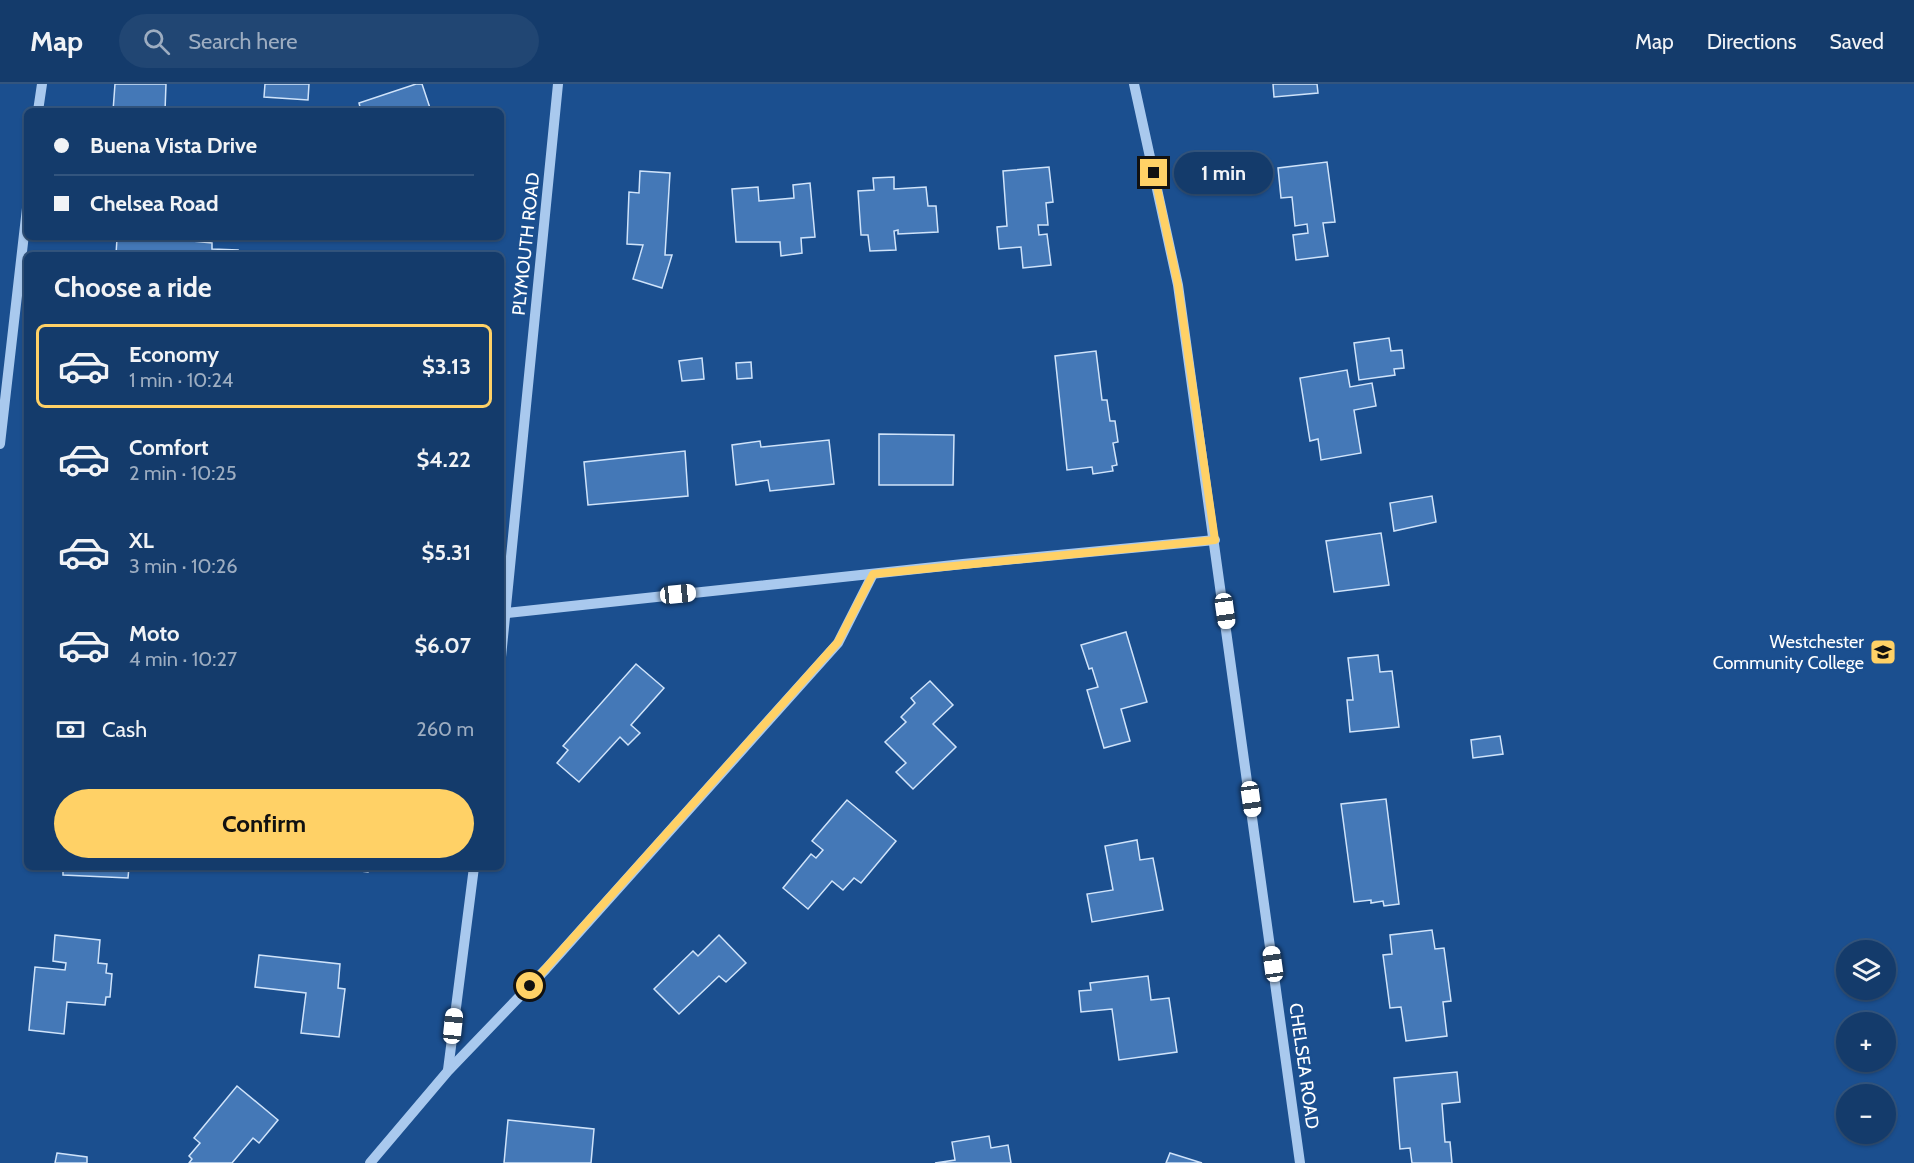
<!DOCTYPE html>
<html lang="en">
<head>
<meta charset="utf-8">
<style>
	body { margin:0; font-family:Cabin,sans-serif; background:#214673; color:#f1f3f6; height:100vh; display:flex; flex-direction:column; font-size:22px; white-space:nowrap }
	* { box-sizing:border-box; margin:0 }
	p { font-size:20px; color:#9dadc1 }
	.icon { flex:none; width:33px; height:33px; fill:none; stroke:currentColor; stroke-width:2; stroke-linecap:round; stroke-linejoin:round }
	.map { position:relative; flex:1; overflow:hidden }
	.details { position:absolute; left:24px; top:168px; width:480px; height:618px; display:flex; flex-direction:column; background:#143b6b; border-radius:9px; box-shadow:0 2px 4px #0004,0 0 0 2px #33557e }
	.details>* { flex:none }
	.hud { position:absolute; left:24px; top:24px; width:480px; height:132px; border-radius:9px; box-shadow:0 2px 4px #0004,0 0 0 2px #33557e; display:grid; align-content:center; height:132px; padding:0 30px; background:#143b6b }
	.controls { position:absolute; left:1836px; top:856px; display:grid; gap:12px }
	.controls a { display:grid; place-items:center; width:60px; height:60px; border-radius:50%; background:#143b6b; box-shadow:0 2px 4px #0004,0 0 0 2px #33557e; font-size:30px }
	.end { position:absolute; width:27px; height:27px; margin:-14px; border:8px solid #ffd166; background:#111; box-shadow:0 0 0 3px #111 }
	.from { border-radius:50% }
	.bubble { position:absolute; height:42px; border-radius:21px; background:#143b6b; box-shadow:0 2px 4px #0004,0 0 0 2px #33557e; font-size:20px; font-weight:800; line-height:42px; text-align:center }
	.car { position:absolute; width:18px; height:36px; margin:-18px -9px; border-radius:8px; box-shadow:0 0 4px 2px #0007; background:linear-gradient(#fff 24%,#345 0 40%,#fff 0 76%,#345 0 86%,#fff 0) }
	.hud b { display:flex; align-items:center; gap:21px; height:57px; font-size:22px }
	.hud b+b { border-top:2px solid #33557e }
	.hud i { width:15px; height:15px; background:#f1f3f6 }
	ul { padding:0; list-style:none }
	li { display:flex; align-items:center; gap:18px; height:84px; margin:0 12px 9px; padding:0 18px; border:3px solid transparent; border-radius:9px }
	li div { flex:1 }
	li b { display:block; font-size:22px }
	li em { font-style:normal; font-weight:800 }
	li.on { border-color:#ffd166 }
	li>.icon { width:54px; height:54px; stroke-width:1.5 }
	h2 { padding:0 30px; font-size:27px; line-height:72px }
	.pay { display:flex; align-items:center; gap:15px; height:66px; padding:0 30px; font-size:22px }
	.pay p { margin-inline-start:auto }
	.action { display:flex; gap:12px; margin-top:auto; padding:12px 30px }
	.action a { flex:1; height:69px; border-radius:36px; background:#ffd166; color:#111; font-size:24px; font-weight:800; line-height:69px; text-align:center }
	header { display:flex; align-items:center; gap:36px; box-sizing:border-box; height:84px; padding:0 30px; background:#143b6b; border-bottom:2px solid #33557e }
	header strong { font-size:28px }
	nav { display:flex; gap:33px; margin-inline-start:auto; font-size:21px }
	.search { width:420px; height:54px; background:#214673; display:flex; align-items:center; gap:15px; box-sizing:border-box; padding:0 21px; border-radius:33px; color:#9dadc1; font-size:22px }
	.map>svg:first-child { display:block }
	.building { fill:#4478b7; stroke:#cfe3fa; stroke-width:1.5 }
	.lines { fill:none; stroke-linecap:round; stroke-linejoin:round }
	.minor { stroke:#a9c9ee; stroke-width:10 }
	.route { stroke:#ffd166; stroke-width:8 }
	.labels { text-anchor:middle; stroke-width:4.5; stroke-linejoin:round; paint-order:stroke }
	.street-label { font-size:18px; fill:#fff; stroke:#1b4f8f }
	.poi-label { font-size:18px; fill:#fff; stroke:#1b4f8f; text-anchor:end }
</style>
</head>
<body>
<header>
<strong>Map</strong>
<div class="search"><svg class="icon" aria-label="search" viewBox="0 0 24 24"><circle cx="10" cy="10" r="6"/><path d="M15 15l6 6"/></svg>Search here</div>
<nav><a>Map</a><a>Directions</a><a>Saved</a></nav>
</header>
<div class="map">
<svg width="1914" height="1079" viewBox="0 0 1914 1079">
	<rect width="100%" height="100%" fill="#1b4f8f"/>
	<g class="building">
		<path d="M 115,0 L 166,0 L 165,27 L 113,27 Z"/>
		<path d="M 265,0 L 309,0 L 308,16 L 264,13 Z"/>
		<path d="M 416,0 L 422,0 L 431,27 L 361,27 L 359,19 Z"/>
		<path d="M 1273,0 L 1317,0 L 1318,9 L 1274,13 Z"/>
		<path d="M 1327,78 L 1335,138 L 1323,139 L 1328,172 L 1296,176 L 1293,151 L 1308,149 L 1307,140 L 1295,142 L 1292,113 L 1281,114 L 1278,84 Z"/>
		<path d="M 1049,83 L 1053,118 L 1046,119 L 1048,141 L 1038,141 L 1039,151 L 1047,150 L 1051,181 L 1023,184 L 1021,163 L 999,165 L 997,143 L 1007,142 L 1003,87 Z"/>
		<path d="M 640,87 L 670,89 L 665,171 L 672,171 L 662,204 L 633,195 L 643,161 L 627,160 L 629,108 L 639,109 Z"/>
		<path d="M 894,93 L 894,105 L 926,103 L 928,122 L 936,122 L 938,148 L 898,150 L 898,146 L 894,147 L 896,166 L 870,167 L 868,151 L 861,151 L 858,107 L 874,106 L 873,94 Z"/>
		<path d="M 810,99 L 815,153 L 801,154 L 802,169 L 781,172 L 780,158 L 736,158 L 732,105 L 758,103 L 759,117 L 794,114 L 793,101 Z"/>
		<path d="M 146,153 L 194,153 L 193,157 L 212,159 L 212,165 L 238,166 L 237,171 L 116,171 L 117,154 L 146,155 Z"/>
		<path d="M 1389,254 L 1391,267 L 1402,266 L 1404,284 L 1394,285 L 1395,291 L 1359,296 L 1354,259 Z"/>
		<path d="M 1096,267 L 1102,316 L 1107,316 L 1110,337 L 1115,337 L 1118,358 L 1113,359 L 1117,381 L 1112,382 L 1113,387 L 1093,390 L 1092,383 L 1067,386 L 1055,272 Z"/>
		<path d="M 702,274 L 704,295 L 682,297 L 679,277 Z"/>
		<path d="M 751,278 L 752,294 L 737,295 L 736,279 Z"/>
		<path d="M 1347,286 L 1350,303 L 1372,299 L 1376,322 L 1354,326 L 1361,369 L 1321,376 L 1318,355 L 1310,357 L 1300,294 Z"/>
		<path d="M 879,350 L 954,351 L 953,401 L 879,401 Z"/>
		<path d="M 829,356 L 834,400 L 770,407 L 768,396 L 736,401 L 732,361 L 760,357 L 761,363 Z"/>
		<path d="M 685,367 L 688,412 L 588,421 L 584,378 Z"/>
		<path d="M 1432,412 L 1436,438 L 1394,447 L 1390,419 Z"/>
		<path d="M 1381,449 L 1389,501 L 1334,508 L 1326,457 Z"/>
		<path d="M 1126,548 L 1147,618 L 1121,625 L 1130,657 L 1104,664 L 1087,606 L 1098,603 L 1092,584 L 1089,585 L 1081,561 Z"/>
		<path d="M 1378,571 L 1380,588 L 1392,587 L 1399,643 L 1350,648 L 1347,616 L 1353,616 L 1348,574 Z"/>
		<path d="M 636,580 L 664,604 L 631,641 L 640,649 L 628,661 L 620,653 L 579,698 L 557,679 L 568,666 L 563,662 Z"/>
		<path d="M 930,597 L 953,621 L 933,640 L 956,663 L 913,705 L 896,688 L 906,679 L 885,658 L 906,638 L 901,633 L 915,619 L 911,614 Z"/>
		<path d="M 1500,652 L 1503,670 L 1473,674 L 1471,656 Z"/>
		<path d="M 1386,715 L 1399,820 L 1384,822 L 1383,817 L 1371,819 L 1371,816 L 1354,818 L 1341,720 Z"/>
		<path d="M 847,716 L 896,757 L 861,799 L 854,794 L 843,806 L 832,797 L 808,825 L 783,804 L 811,770 L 816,774 L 823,766 L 812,757 Z"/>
		<path d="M 1137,756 L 1140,776 L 1153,774 L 1163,826 L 1092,838 L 1087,810 L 1113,806 L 1105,762 Z"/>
		<path d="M 63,783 L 129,783 L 128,794 L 63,791 Z"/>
		<path d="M 327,783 L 369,783 L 368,788 Z"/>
		<path d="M 1432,846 L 1435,865 L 1444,864 L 1451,917 L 1443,918 L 1447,952 L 1406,957 L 1401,923 L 1390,924 L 1383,871 L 1392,870 L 1390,851 Z"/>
		<path d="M 55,851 L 100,856 L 98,879 L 107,880 L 106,889 L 112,890 L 110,913 L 106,913 L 105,921 L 67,918 L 64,950 L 29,946 L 35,883 L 65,886 L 66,879 L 53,877 Z"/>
		<path d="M 719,851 L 746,879 L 726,898 L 719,892 L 679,930 L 654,905 L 693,867 L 698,872 Z"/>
		<path d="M 259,871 L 340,880 L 338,904 L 345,905 L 339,953 L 301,949 L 306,909 L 255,903 Z"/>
		<path d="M 1148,892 L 1151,916 L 1169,914 L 1177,968 L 1119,976 L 1112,925 L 1081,928 L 1079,907 L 1091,906 L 1090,899 Z"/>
		<path d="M 1457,988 L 1460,1018 L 1442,1020 L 1445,1058 L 1450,1058 L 1452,1079 L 1412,1079 L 1410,1064 L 1400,1065 L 1394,994 Z"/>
		<path d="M 237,1002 L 278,1036 L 259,1059 L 253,1054 L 232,1079 L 189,1079 L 192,1075 L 189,1072 L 200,1059 L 194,1054 Z"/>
		<path d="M 508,1036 L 594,1045 L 591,1079 L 504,1079 Z"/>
		<path d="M 989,1052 L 991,1064 L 1008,1061 L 1011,1079 L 935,1079 L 955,1076 L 952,1058 Z"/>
		<path d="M 57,1069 L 87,1073 L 87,1079 L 55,1079 Z"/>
		<path d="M 1170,1069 L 1202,1079 L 1166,1079 Z"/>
	</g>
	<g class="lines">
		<g class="minor">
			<path d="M 1134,0 L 1178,201 L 1300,1079"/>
			<path d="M 38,27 L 42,0"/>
			<path d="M 0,360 L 27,124"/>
			<path d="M 507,529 L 963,480 L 1215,456"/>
			<path d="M 501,573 L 558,0"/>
			<path d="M 448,986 L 474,783"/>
			<path d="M 370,1079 L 448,987 L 546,885 L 838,559 L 873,490"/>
		</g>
	</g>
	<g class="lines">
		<path class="route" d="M 530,902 L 838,558 L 873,490 L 1215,456 L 1178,201 L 1154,89"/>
	</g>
	<defs>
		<symbol id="university-square" viewBox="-11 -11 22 22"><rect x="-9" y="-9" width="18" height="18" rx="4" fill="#ffd166" stroke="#1b4f8f"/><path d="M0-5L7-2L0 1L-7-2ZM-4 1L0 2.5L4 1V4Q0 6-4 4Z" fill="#111"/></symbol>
	</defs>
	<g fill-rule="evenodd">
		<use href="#university-square" x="1868" y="553" width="30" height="30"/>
	</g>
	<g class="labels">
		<g class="street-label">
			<text transform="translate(526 160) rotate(-84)" y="6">PLYMOUTH ROAD</text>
			<text transform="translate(1304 982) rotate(82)" y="6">CHELSEA ROAD</text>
		</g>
		<g class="poi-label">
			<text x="1864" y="564">Westchester<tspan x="1864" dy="21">Community College</tspan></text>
		</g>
	</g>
</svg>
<div class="controls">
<a><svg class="icon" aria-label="layers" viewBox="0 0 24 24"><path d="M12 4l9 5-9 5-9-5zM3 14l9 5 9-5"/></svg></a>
<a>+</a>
<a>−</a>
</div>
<i class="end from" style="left:530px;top:902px"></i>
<i class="end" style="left:1154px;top:89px"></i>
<div class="bubble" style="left:1174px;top:68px;width:99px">1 min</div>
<i class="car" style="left:678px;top:510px;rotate:84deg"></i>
<i class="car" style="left:1225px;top:527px;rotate:172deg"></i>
<i class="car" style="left:1251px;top:715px;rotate:172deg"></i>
<i class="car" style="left:1273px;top:880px;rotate:352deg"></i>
<i class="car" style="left:453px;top:942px;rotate:6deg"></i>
<div class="hud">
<b><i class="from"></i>Buena Vista Drive</b>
<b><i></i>Chelsea Road</b>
</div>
<section class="details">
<h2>Choose a ride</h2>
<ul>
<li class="on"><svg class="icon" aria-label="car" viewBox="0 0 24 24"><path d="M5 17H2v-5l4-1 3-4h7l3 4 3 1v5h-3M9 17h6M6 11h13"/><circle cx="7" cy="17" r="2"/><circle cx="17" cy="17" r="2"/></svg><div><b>Economy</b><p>1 min · 10:24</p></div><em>$3.13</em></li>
<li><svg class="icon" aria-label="car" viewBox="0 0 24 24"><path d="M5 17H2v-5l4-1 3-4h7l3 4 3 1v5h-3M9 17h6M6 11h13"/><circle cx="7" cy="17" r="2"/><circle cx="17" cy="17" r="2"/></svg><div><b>Comfort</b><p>2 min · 10:25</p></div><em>$4.22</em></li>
<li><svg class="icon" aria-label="car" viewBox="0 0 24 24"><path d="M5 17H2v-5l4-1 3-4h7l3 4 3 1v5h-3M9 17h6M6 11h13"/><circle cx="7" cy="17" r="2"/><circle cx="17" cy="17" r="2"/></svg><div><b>XL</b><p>3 min · 10:26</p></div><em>$5.31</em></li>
<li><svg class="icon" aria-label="car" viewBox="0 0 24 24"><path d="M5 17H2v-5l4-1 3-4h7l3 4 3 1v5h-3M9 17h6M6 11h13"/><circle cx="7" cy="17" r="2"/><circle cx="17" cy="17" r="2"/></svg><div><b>Moto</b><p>4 min · 10:27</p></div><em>$6.07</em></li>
</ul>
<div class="pay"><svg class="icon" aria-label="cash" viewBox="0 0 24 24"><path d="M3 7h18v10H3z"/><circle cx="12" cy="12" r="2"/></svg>Cash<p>260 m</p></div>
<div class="action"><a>Confirm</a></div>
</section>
</div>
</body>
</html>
